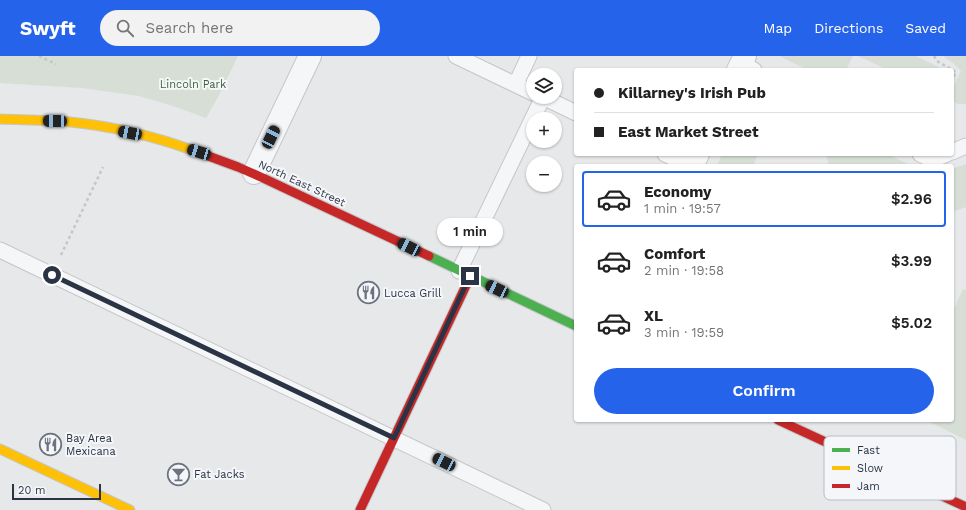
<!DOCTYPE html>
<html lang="en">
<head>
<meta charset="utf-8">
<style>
	body { margin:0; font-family:"Work Sans",sans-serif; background:#f2f2f2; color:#222; height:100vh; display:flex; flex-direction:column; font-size:15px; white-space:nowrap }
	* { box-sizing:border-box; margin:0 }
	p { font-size:13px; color:#767676 }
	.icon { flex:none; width:22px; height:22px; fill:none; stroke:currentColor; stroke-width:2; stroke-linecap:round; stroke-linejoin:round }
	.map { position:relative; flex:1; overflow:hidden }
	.side { position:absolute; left:574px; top:108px; width:380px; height:258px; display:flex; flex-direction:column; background:#fff; border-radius:4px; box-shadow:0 1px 3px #0004 }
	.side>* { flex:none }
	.hud { position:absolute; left:574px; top:12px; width:380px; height:88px; border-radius:4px; box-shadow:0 1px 3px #0004; display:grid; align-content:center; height:88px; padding:0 20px; background:#fff }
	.fabs { position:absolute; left:526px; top:12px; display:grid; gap:8px }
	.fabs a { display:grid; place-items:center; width:36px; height:36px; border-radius:50%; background:#fff; box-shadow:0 1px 3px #0004; font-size:20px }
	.scale { position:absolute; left:12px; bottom:10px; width:89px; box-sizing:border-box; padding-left:4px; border:2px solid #2b3445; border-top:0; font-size:11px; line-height:14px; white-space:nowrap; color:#2b3445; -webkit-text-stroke:3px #f4f6f9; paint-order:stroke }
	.end { position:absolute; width:18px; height:18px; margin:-9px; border:5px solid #2b3445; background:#fff; box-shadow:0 0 0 2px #fff }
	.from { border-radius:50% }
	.bubble { position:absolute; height:28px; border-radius:14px; background:#fff; box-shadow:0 1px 3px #0004; font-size:13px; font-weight:600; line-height:28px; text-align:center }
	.car { position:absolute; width:12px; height:24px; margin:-12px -6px; border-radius:5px; box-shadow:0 0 3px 1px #0007; background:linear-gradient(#222 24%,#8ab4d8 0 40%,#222 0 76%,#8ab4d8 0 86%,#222 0) }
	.hud b { display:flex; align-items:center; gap:14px; height:38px; font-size:15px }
	.hud b+b { border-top:1px solid #e0e0e0 }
	.hud i { width:10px; height:10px; background:#222 }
	ul { padding:7px 0 0; list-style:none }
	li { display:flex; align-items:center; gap:12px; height:56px; margin:0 8px 6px; padding:0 12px; border:2px solid transparent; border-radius:4px }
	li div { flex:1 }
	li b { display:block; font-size:15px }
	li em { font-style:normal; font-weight:600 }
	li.active { border-color:#2563eb }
	li>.icon { width:36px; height:36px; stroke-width:1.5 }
	.button { display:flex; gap:8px; margin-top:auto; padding:8px 20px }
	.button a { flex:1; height:46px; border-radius:24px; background:#2563eb; color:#fff; font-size:16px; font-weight:600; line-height:46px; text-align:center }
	header { display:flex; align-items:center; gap:24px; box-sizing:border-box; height:56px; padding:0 20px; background:#2563eb; color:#fff }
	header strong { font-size:19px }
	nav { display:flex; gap:22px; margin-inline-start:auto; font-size:14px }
	.search { width:280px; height:36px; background:#f2f2f2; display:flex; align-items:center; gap:10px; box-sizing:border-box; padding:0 14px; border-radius:22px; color:#767676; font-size:15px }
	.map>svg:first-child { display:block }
	.green { fill:#d6ded6 }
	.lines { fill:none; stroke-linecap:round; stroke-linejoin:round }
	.lane-casing { stroke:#c4c6c8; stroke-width:17 }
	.street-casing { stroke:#c4c6c8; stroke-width:24 }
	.fast-casing { stroke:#c4c6c8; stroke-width:11 }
	.slow-casing { stroke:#c4c6c8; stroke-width:11 }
	.jam-casing { stroke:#c4c6c8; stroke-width:11 }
	.path { stroke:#c5c6ca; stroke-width:2.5; stroke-dasharray:3 3; stroke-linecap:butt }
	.lane { stroke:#f5f6f7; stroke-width:15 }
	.street { stroke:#f5f6f7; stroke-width:22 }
	.fast { stroke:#4caf50; stroke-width:9 }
	.slow { stroke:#ffc107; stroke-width:9 }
	.jam { stroke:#c62828; stroke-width:9 }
	.route { stroke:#2b3445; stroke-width:5 }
	.labels { text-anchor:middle; stroke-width:4; stroke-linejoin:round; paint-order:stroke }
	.park-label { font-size:11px; fill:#3f6138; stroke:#f4f6f9 }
	.street-label { font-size:11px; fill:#2b3445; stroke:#f4f6f9 }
	.poi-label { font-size:11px; fill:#2b3445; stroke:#f4f6f9; text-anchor:start }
	.key { fill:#f4f6f9; stroke:#b8bcc3; stroke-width:1 }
	.key-label { font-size:11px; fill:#2b3445 }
</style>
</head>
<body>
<header>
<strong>Swyft</strong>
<div class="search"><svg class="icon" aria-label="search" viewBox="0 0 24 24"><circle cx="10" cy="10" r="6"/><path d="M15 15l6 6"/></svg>Search here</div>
<nav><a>Map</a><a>Directions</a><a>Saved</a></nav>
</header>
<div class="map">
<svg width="966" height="454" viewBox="0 0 966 454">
	<rect width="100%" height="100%" fill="#e6e8ea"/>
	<g class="green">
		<path d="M 0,0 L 238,0 L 218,41 L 206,62 L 173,50 L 139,40 L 82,32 L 0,27 Z"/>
		<path d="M 782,0 L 853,0 L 846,14 L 808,14 L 781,1 Z"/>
		<path d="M 858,0 L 916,0 L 945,14 L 888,14 Z"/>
		<path d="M 945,0 L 966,0 L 966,48 L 958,48 L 952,45 L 952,34 L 961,15 L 953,7 L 944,1 Z"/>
		<path d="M 722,98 L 758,98 L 753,110 L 717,110 Z"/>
		<path d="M 826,98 L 887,98 L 912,110 L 829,110 Z"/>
		<path d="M 966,108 L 966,151 L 952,156 L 952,113 Z"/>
		<path d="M 963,233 L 966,234 L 966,384 L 926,364 L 952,364 L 952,257 Z"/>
	</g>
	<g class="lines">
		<defs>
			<g id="lane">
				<path d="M 456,0 L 533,37"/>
				<path d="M 741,7 L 754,14"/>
				<path d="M 516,28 L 529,0"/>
				<path d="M 543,41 L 576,57"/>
				<path d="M 952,96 L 966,90"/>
				<path d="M 665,98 L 691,110"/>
				<path d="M 920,98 L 932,104 L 947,98"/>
				<path d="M 0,194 L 543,454"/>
				<path d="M 459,215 L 543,41"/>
			</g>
			<g id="street">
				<path d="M 738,14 L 745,0"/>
				<path d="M 692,110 L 698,98"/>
				<path d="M 254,117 L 310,0"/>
			</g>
			<path id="fast" d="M 429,200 L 576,270"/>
			<g id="slow">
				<path d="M 0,63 C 23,64 47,64 70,66 C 111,70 153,80 192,94"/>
				<path d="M 0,393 L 130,454"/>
			</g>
			<g id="jam">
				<path d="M 192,94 L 238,111 L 263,122 L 429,200"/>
				<path d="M 778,364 L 966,451"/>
				<path d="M 360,454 L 470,221"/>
			</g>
		</defs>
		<use href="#lane" class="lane-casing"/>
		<use href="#street" class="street-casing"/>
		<use href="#fast" class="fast-casing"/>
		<use href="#slow" class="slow-casing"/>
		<use href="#jam" class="jam-casing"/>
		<g class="path">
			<path d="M 39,0 L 56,8"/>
			<path d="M 934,0 L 937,5 L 956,16 L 952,24"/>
			<path d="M 61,199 L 103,111"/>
		</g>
		<use href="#lane" class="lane"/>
		<use href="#street" class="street"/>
		<use href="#fast" class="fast"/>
		<use href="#slow" class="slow"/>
		<use href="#jam" class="jam"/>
	</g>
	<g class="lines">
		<path class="route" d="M 52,219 L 394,382 L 470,220"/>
	</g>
	<defs>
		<symbol id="restaurant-ring" viewBox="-11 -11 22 22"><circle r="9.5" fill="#f4f6f9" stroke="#6c737f" stroke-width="1.5"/><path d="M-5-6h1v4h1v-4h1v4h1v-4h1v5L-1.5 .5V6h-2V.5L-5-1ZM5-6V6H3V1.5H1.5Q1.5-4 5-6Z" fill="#6c737f"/></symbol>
		<symbol id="bar-ring" viewBox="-11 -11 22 22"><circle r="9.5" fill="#f4f6f9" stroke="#6c737f" stroke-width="1.5"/><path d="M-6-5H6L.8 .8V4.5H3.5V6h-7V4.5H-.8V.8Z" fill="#6c737f"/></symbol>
	</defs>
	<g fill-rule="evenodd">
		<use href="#restaurant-ring" x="356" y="224" width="25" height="25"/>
		<use href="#restaurant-ring" x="38" y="376" width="25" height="25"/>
		<use href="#bar-ring" x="166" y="406" width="25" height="25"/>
	</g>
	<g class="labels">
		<g class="park-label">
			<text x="193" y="32">Lincoln Park</text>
		</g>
		<g class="street-label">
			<text transform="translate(302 127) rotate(25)" y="4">North East Street</text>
		</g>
		<g class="poi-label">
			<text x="384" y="241">Lucca Grill</text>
			<text x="66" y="386">Bay Area<tspan x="66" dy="13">Mexicana</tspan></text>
			<text x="194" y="422">Fat Jacks</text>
		</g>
	</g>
	<rect x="824" y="380" width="132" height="64" rx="6" class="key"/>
	<rect x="832" y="392" width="18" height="4" fill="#4caf50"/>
	<rect x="832" y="410" width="18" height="4" fill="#ffc107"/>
	<rect x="832" y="428" width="18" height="4" fill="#c62828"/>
	<g class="key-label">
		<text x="857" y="398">Fast</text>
		<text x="857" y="416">Slow</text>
		<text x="857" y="434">Jam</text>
	</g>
</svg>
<div class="fabs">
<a><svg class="icon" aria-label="layers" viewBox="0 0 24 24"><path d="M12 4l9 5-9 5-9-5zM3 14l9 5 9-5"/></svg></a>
<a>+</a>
<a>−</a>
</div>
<div class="scale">20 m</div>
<i class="end from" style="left:52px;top:219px"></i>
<i class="end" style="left:470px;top:220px"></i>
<div class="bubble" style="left:437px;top:162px;width:66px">1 min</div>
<i class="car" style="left:55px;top:65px;rotate:271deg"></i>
<i class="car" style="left:130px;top:77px;rotate:281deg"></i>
<i class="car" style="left:271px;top:81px;rotate:26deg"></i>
<i class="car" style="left:199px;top:96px;rotate:287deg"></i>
<i class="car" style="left:409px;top:191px;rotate:296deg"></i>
<i class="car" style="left:497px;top:233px;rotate:295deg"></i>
<i class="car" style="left:444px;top:406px;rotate:296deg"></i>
<div class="hud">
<b><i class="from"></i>Killarney's Irish Pub</b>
<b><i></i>East Market Street</b>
</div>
<section class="side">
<ul>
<li class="active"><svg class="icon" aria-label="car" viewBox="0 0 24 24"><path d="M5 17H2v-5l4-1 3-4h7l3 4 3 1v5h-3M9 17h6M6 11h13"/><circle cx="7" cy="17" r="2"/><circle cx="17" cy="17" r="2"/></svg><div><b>Economy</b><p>1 min · 19:57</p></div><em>$2.96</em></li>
<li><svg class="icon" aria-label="car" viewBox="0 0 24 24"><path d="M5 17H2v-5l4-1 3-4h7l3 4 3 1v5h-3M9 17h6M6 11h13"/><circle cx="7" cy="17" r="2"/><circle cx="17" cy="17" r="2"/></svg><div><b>Comfort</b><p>2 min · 19:58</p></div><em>$3.99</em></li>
<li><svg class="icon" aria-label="car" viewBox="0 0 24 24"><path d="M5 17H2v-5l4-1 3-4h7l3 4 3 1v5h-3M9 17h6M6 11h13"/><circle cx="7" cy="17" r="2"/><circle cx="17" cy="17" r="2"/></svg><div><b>XL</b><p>3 min · 19:59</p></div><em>$5.02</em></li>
</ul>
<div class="button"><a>Confirm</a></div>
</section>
</div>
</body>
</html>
